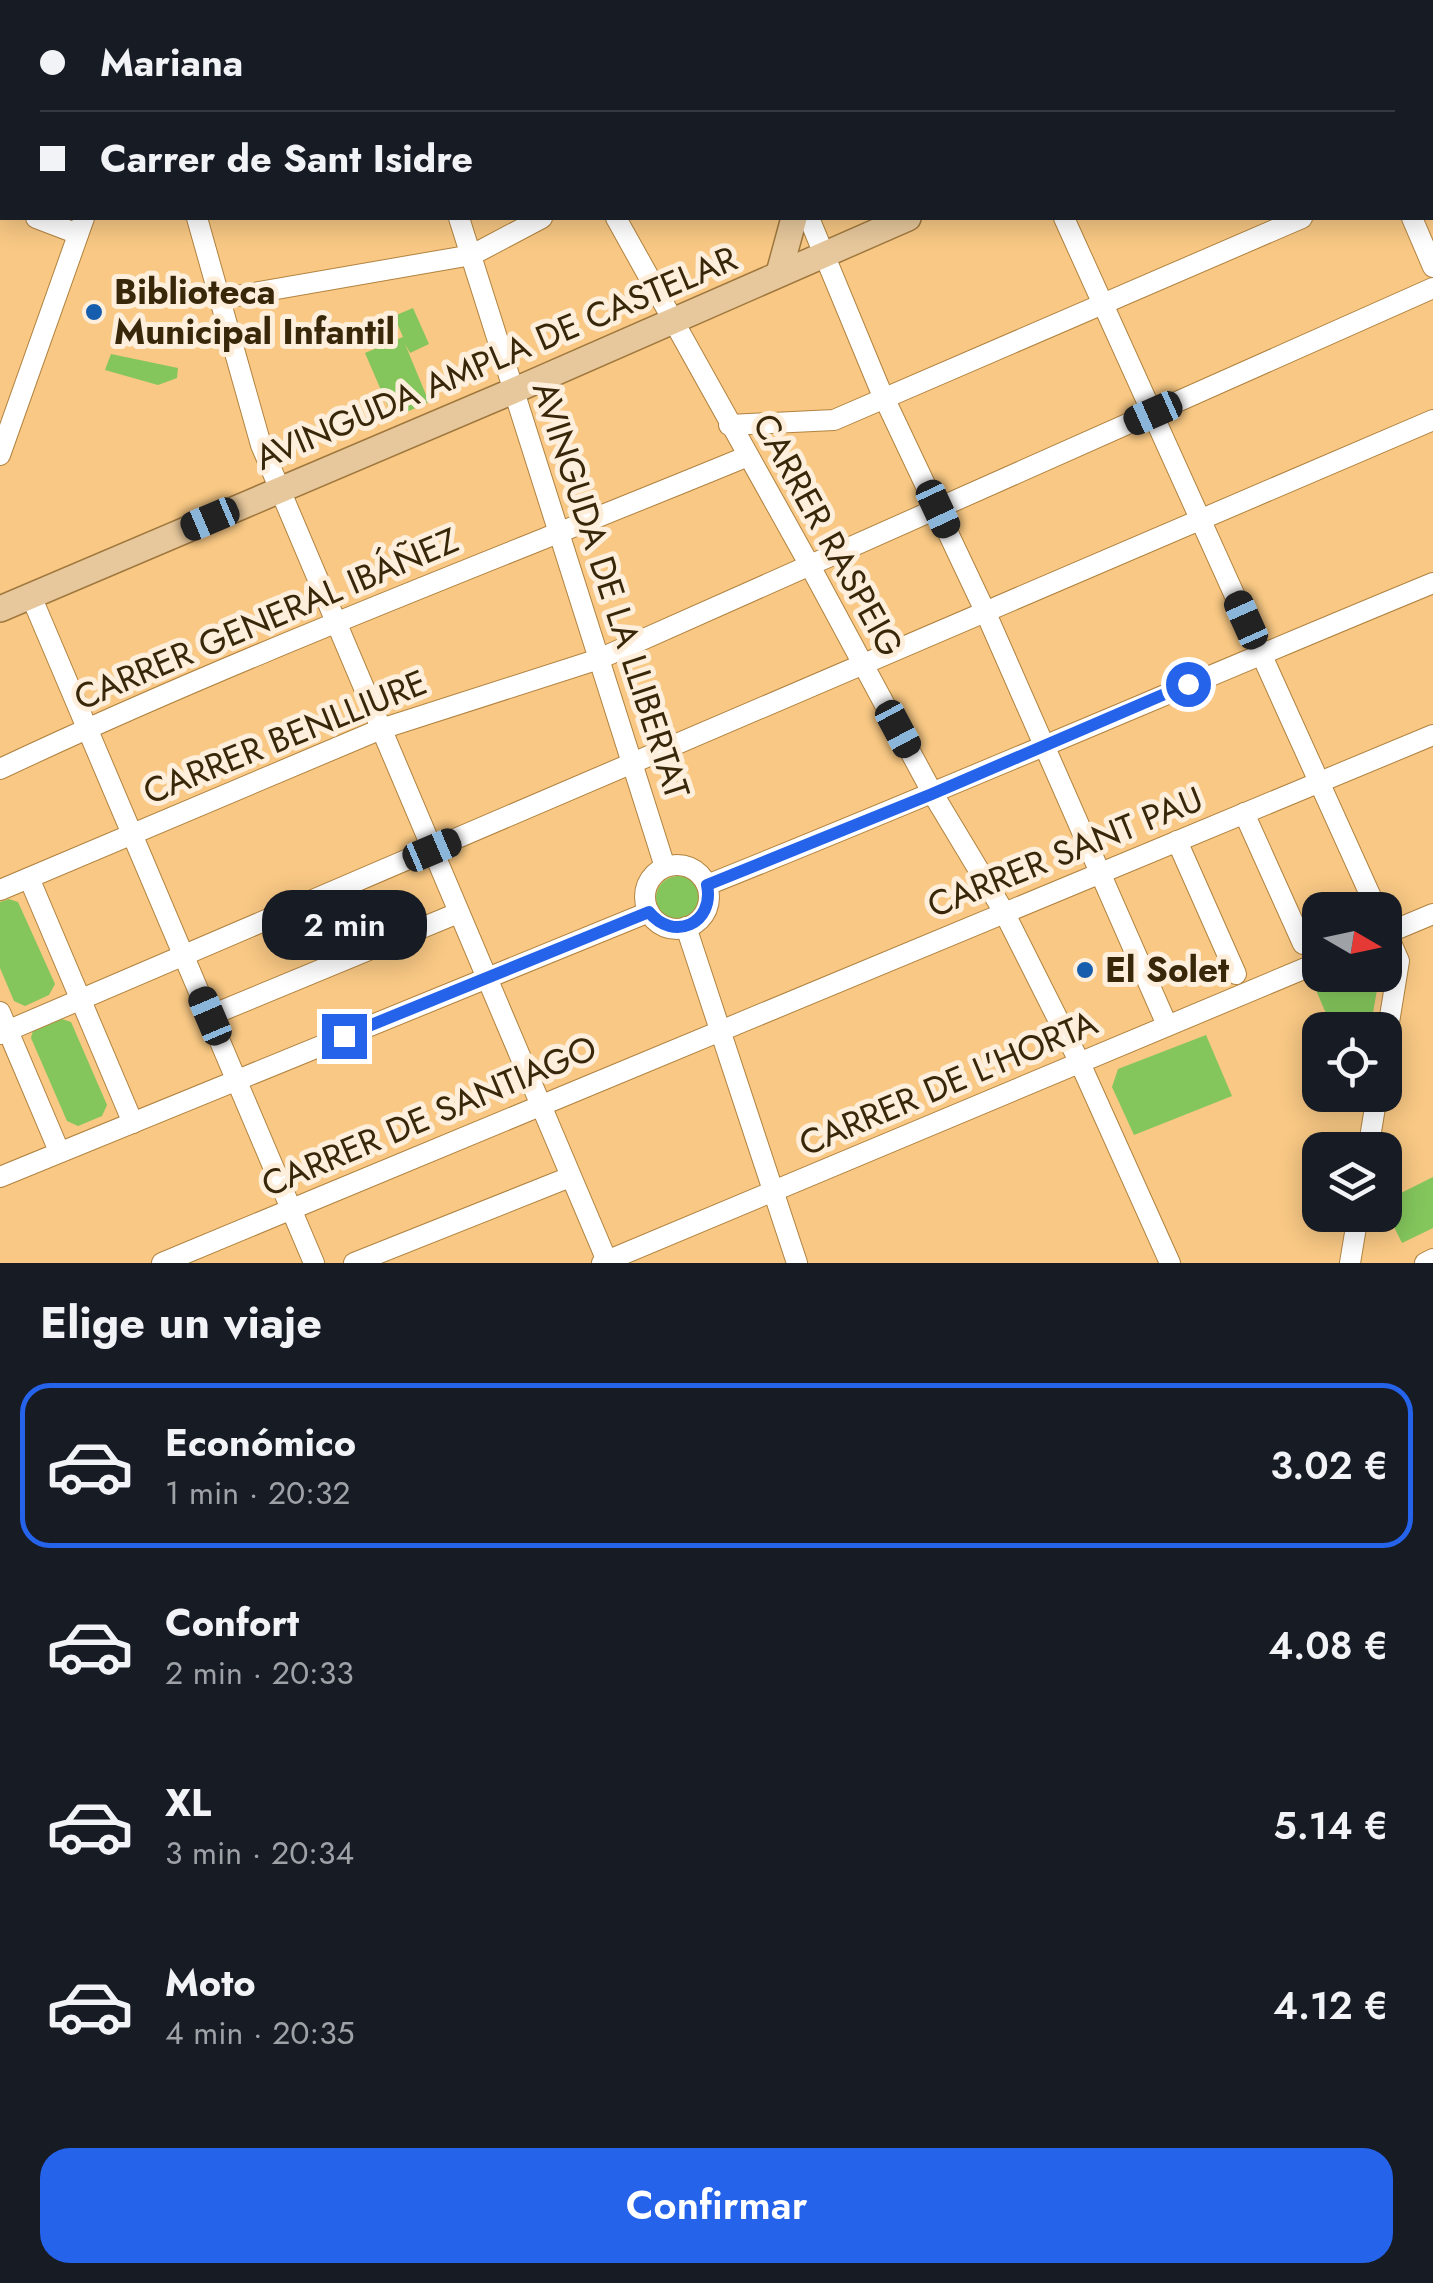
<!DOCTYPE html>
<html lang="es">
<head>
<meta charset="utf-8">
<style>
	body { margin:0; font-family:Jost,sans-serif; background:#242831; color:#f1f3f6; height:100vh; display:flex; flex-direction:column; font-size:38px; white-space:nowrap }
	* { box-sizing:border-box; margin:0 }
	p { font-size:32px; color:#9ea1a6 }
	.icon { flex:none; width:55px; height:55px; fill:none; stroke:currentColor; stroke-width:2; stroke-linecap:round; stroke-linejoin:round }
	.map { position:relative; height:1263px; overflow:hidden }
	.sheet { display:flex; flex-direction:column; background:#171b24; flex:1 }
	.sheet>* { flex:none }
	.banner { position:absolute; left:0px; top:0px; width:1435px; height:220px; box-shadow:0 5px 25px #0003; display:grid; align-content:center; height:220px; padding:0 40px; background:#171b24 }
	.needle { width:65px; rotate:99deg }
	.controls { position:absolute; left:1302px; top:892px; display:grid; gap:20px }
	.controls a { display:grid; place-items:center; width:100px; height:100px; border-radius:20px; background:#171b24; box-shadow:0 5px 25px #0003; font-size:50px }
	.end { position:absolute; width:45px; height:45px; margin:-22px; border:12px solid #2563eb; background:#fff; box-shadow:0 0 0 5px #fff }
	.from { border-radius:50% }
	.bubble { position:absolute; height:70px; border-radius:30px; background:#171b24; box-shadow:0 5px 25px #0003; font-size:32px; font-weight:600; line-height:70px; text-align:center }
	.car { position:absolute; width:30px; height:60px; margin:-30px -15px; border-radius:12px; box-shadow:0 0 8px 2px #0007; background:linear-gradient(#222 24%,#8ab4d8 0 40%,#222 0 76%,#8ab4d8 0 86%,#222 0) }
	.banner b { display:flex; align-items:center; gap:35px; height:95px; font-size:38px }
	.banner b+b { border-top:2px solid #363941 }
	.banner i { width:25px; height:25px; background:#f1f3f6 }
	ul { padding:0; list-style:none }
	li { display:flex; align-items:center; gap:30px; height:165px; margin:0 20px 15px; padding:0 20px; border:5px solid transparent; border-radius:30px }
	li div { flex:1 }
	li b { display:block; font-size:38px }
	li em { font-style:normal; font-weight:600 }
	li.on { border-color:#2563eb }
	li>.icon { width:90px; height:90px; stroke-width:1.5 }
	h2 { padding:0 40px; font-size:45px; line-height:120px }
	.cta { display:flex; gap:20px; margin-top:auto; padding:20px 40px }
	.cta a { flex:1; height:115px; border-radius:30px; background:#2563eb; color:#fff; font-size:40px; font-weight:600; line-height:115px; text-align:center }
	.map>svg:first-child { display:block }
	.green { fill:#84c65c }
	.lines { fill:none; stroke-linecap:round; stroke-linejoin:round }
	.minor-casing { stroke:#b18340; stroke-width:22 }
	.major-casing { stroke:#a0783e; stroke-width:28 }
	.minor { stroke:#fff; stroke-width:20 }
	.major { stroke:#e7c89c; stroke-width:25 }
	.route { stroke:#2563eb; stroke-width:12 }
	.poi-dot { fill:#165ead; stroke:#feefdc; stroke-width:4 }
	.labels { text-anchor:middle; stroke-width:10; stroke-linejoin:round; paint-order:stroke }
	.poi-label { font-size:35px; font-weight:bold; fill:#39270a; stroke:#feefdc; text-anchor:start }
	.street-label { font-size:35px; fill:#39270a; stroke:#feefdc }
</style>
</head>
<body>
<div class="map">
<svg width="1433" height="1263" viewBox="0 0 1433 1263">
	<rect width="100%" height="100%" fill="#f8c884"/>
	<g class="green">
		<path d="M 413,308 L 429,344 L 410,353 L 405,344 L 429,402 L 393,418 L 365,353 L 403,337 L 394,316 Z"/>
		<path d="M 111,354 L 178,368 L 177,378 L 158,385 L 105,370 Z"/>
		<circle cx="678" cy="898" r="22"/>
		<path d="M 9,899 L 18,902 L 55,984 L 49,995 L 25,1006 L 14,1001 L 0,968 L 0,902 Z"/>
		<path d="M 1349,975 L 1367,975 L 1378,984 L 1370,1030 L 1333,1030 L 1316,990 Z"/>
		<path d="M 62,1019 L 71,1022 L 107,1105 L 102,1116 L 78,1126 L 67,1121 L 31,1038 L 33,1030 Z"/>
		<path d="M 1206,1035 L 1232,1096 L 1134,1135 L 1112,1087 L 1118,1069 Z"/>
		<path d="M 1433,1177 L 1433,1228 L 1402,1243 L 1385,1209 L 1385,1201 Z"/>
	</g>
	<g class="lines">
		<defs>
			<g id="minor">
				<path d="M 385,0 L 386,2"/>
				<path d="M 768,0 L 769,2"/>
				<path d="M 966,0 L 967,2"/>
				<path d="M 1195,0 L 1196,2"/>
				<path d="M 1318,0 L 1319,2"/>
				<path d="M 65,2 L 78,0"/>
				<path d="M 160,2 L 161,0"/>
				<path d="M 493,2 L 499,0"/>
				<path d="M 0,15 L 2,14"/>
				<path d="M 0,127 L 2,136"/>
				<path d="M 1432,160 L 1433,160"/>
				<path d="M 0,204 L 2,205"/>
				<path d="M 36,218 L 78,234"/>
				<path d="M 197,218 L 261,445 L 607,1261"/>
				<path d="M 459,218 L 665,867"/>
				<path d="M 616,218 L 809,564 L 933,794 L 1004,912 L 1080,1063 L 1170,1263"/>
				<path d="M 809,218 L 879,387 L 985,611 L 1167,1025"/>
				<path d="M 1064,218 L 1377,910"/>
				<path d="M 1412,218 L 1433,267"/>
				<path d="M 219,299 L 472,255 L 542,218"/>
				<path d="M 729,425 L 834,420 L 1302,218"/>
				<path d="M 0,455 L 84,218"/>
				<path d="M 31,596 L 314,1263"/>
				<path d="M 0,769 C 244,654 498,559 748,456"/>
				<path d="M 1244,813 L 1303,944"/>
				<path d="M 1177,841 L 1236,974"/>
				<circle cx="677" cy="897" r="32"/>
				<path d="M 29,878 L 133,1123"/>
				<path d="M 707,885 C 950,788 1190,683 1433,583"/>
				<path d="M 0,890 L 381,729 L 599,659 L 1433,288"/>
				<path d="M 686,927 L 797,1263"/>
				<path d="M 1385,929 L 1399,961 L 1385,1047"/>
				<path d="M 1385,934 L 1433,914"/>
				<path d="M 0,1012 L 59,1151"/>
				<path d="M 209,1016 L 458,913"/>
				<path d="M 0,1034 L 1433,420"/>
				<path d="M 1368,1150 L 1377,1095"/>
				<path d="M 0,1177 L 649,912"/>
				<path d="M 162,1263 L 1433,735"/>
				<path d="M 354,1263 L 570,1177"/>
				<path d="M 602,1263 L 1320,962"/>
				<path d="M 1350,1263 L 1358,1215"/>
				<path d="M 1425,1263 L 1433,1259"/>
			</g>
			<g id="major">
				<path d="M 859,2 L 860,0"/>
				<path d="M 1409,2 L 1415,0"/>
				<path d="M 779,273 L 794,218"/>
				<path d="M 0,609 L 513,391 L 908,218"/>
			</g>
		</defs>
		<use href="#minor" class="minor-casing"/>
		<use href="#major" class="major-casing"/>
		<use href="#minor" class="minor"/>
		<use href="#major" class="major"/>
	</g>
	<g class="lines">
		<path class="route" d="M 344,1036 L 649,912 C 673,942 715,924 707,885 L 932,794 L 1188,684"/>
	</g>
	<g class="poi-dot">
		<circle cx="94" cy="312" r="10"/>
		<circle cx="1085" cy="970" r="10"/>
	</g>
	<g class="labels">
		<g class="poi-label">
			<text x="114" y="304">Biblioteca<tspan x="114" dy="40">Municipal Infantil</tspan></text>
			<text x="1105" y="982">El Solet</text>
		</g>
		<g class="street-label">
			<text transform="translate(496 358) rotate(-23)" y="12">AVINGUDA AMPLA DE CASTELAR</text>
			<text transform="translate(828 535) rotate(61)" y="12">CARRER RASPEIG</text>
			<text transform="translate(611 590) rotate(72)" y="12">AVINGUDA DE LA LLIBERTAT</text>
			<text transform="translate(266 619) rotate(-23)" y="12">CARRER GENERAL IBÁÑEZ</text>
			<text transform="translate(285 737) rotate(-22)" y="12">CARRER BENLLIURE</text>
			<text transform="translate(1065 852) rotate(-22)" y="12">CARRER SANT PAU</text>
			<text transform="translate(948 1083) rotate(-23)" y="12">CARRER DE L'HORTA</text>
			<text transform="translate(429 1116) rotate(-23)" y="12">CARRER DE SANTIAGO</text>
		</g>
	</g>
</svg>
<div class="controls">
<a><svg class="needle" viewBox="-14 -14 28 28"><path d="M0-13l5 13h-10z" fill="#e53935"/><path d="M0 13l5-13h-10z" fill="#9ea1a6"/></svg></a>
<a><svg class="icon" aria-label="locate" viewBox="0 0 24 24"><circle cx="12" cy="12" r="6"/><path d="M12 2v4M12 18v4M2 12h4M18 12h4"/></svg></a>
<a><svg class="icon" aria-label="layers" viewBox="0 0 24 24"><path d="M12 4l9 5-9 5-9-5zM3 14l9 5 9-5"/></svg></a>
</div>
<i class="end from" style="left:1188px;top:684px"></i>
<i class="end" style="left:344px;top:1036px"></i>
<div class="bubble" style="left:262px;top:890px;width:165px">2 min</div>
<i class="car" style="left:1153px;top:413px;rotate:246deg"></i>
<i class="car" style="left:938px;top:509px;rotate:155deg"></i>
<i class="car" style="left:210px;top:519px;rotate:247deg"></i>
<i class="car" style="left:1246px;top:620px;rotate:336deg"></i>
<i class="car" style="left:898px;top:729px;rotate:152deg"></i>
<i class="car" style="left:432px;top:850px;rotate:67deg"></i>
<i class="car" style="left:210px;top:1016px;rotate:337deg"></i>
<div class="banner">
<b><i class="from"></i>Mariana</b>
<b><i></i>Carrer de Sant Isidre</b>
</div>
</div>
<section class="sheet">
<h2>Elige un viaje</h2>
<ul>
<li class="on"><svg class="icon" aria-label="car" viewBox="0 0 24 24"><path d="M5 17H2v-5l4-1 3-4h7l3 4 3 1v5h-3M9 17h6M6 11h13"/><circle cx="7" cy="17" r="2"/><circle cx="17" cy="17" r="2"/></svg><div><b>Económico</b><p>1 min · 20:32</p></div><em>3.02 €</em></li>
<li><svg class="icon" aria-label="car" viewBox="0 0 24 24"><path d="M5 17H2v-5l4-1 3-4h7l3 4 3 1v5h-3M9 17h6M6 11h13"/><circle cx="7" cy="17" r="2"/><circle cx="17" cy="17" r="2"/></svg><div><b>Confort</b><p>2 min · 20:33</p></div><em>4.08 €</em></li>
<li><svg class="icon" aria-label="car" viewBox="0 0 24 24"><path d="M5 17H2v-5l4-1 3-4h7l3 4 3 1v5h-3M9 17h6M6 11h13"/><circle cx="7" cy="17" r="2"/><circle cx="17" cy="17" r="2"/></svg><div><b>XL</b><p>3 min · 20:34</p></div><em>5.14 €</em></li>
<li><svg class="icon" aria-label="car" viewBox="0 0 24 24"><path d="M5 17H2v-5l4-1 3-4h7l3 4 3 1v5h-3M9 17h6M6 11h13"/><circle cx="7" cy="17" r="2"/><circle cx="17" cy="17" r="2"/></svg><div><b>Moto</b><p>4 min · 20:35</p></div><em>4.12 €</em></li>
</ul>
<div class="cta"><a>Confirmar</a></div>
</section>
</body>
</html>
